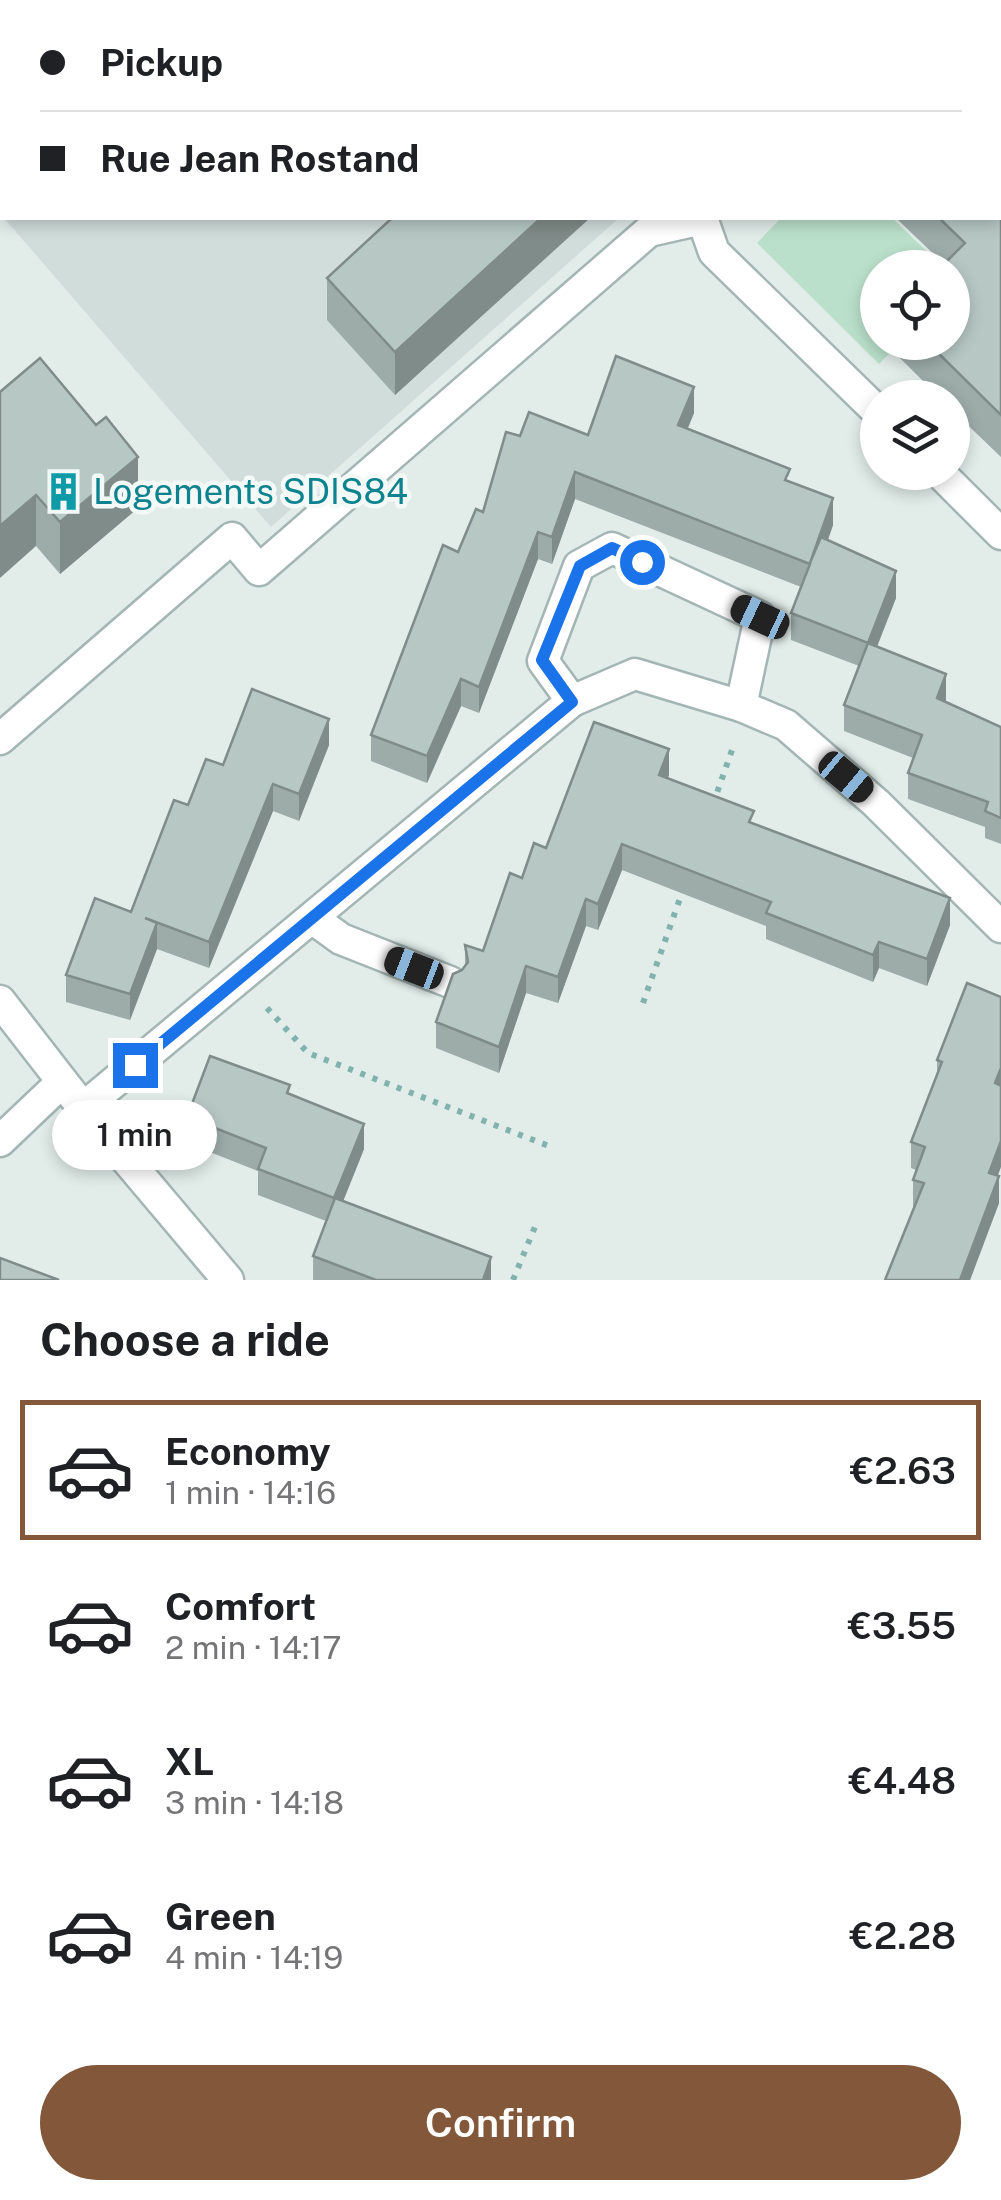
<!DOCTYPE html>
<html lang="en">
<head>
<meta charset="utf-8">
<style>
	body { margin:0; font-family:"Public Sans",sans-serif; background:#f6f6f6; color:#202124; height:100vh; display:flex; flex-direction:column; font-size:38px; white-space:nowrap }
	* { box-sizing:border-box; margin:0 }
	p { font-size:32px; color:#757577 }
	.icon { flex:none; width:55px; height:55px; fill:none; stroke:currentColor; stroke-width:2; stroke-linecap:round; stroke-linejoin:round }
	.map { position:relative; height:1280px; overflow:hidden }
	.panel { display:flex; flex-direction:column; background:#fff; flex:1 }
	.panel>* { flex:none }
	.hud { position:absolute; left:0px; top:0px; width:1002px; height:220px; box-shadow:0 5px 15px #0003; display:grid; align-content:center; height:220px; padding:0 40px; background:#fff }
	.fabs { position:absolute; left:860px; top:250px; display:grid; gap:20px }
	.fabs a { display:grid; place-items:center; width:110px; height:110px; border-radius:50%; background:#fff; box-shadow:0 5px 15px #0003; font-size:50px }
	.end { position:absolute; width:45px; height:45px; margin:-22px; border:12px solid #1a73e8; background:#fff; box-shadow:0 0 0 5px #fff }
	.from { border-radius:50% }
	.bubble { position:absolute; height:70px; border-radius:35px; background:#fff; box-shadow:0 5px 15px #0003; font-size:32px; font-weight:600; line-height:70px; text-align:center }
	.car { position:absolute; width:30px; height:60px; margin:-30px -15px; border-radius:12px; box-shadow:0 0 8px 2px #0007; background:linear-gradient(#222 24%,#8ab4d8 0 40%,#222 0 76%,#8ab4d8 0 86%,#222 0) }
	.hud b { display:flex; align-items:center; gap:35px; height:95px; font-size:38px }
	.hud b+b { border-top:2px solid #e0e0e0 }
	.hud i { width:25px; height:25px; background:#202124 }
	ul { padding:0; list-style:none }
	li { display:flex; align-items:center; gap:30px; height:140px; margin:0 20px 15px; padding:0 20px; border:5px solid transparent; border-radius:0px }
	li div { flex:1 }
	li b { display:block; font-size:38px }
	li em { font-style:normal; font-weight:600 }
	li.selected { border-color:#82573a }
	li>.icon { width:90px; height:90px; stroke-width:1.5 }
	h2 { padding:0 40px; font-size:45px; line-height:120px }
	.action { display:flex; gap:20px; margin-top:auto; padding:20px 40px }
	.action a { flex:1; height:115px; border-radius:60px; background:#82573a; color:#fff; font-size:40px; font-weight:600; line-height:115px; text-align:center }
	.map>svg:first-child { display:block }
	.built { fill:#d0ddda }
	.green { fill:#bae0cb }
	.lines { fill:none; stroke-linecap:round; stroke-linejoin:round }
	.minor-casing { stroke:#a4b6b3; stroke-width:35 }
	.path { stroke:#81b3ac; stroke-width:6; stroke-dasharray:5 8; stroke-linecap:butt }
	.minor { stroke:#fff; stroke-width:30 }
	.wall { fill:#9daca9 }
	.shaded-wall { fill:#808c89 }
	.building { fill:#b7c8c4; stroke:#808c89; stroke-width:2.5 }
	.route { stroke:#1a73e8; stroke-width:12 }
	.labels { text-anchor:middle; stroke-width:9; stroke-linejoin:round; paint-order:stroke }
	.culture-label { font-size:35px; fill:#0d838f; stroke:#f3f9f7; text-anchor:start }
</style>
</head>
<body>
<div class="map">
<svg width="1001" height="1280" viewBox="0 0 1001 1280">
	<rect width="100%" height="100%" fill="#e2edea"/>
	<path class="built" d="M 4,218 L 619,218 L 271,527 Z"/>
	<path class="green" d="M 781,218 L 892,218 L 943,267 L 878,268 L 878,342 L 900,343 L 879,364 L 757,243 Z"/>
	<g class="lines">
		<defs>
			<g id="minor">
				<path d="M 281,2 L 284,0"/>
				<path d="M 909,2 L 912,0"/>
				<path d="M 702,218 L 714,252 L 878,412"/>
				<path d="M 939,472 L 1001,534"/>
				<path d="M 572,701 L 543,661 L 579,566 L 612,548 L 760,617 L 741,706"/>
				<path d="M 0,739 L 232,538 L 259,570 L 649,231 L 702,219"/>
				<path d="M 312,918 L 341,939 L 450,982"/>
				<path d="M 0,1001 L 83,1108 L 228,1280"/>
				<path d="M 83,1108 L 572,701 L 635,674 L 741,706 L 786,725 L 876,803 L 1001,927"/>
				<path d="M 0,1141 L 62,1082"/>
			</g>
		</defs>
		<use href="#minor" class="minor-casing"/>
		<g class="path">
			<path d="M 713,804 L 732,750"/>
			<path d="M 643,1003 L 684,887"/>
			<path d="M 267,1008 L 308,1053 L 549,1146"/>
			<path d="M 513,1280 L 537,1222"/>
		</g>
		<use href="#minor" class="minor"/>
	</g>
	<g class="wall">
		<path d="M 0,0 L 2,2 L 2,121 L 0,119 Z"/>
		<path d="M 1001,26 L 1001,457 L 952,410 L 952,398 L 940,398 L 896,354 L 896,342 L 952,342 L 944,264 L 896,218 L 1000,218 Z"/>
		<path d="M 548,254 L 395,395 L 327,320 L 327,278 Z"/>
		<path d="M 0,392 L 96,425 L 138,508 L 60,574 L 36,546 Z"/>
		<path d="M 694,413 L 688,428 L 790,482 L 833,525 L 828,540 L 896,598 L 877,647 L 946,700 L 946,702 L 1001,727 L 1001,844 L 985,838 L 985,827 L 908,799 L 908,773 L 913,758 L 844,731 L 844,705 L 859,666 L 791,640 L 791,613 L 801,587 L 575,499 L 552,564 L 538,559 L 479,713 L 461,706 L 427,783 L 371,761 L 371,735 L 458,552 L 483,512 L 520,436 L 588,435 Z"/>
		<path d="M 329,745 L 299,821 L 273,811 L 209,968 L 157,949 L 130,1020 L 66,1002 L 66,975 L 131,912 L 188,805 L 223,765 Z"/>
		<path d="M 669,775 L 667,779 L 950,925 L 927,986 L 879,968 L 873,982 L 766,939 L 766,926 L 622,870 L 598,930 L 586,926 L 558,1003 L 526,993 L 499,1073 L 436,1048 L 436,1022 L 465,965 L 465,945 L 483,951 L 522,878 L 546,848 Z"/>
		<path d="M 967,983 L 998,1176 L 999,1203 L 970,1280 L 885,1280 L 914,1207 L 913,1206 L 913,1180 L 916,1170 L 911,1168 L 911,1142 L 937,1075 L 937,1060 Z"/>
		<path d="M 290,1095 L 364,1149 L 343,1201 L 491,1280 L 313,1280 L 313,1256 L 326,1221 L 258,1195 L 258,1171 L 187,1143 L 187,1117 Z"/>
	</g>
	<g class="shaded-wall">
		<path d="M 788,0 L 836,0 L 833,2 L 785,2 Z"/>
		<path d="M 541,218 L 590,218 L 395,395 L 395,352 Z"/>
		<path d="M 694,387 L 694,413 L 678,451 L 678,425 Z"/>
		<path d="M 138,457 L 138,508 L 60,574 L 60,522 Z"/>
		<path d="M 575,472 L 575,499 L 552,564 L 552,537 Z"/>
		<path d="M 36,495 L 36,546 L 0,578 L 0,526 Z"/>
		<path d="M 833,498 L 833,525 L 810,590 L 810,563 Z"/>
		<path d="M 538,532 L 538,559 L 479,713 L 479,687 Z"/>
		<path d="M 896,571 L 896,598 L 868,669 L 868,643 Z"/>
		<path d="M 946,674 L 946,700 L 937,724 L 937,698 Z"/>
		<path d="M 461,679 L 461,706 L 427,783 L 427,756 Z"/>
		<path d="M 329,719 L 329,745 L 299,821 L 299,794 Z"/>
		<path d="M 669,749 L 669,775 L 659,802 L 659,775 Z"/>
		<path d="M 273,784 L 273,811 L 209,968 L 209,942 Z"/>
		<path d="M 622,844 L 622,870 L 598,930 L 598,904 Z"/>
		<path d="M 950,898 L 950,925 L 927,986 L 927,959 Z"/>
		<path d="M 586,899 L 586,926 L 558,1003 L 558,977 Z"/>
		<path d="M 157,923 L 157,949 L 130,1020 L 130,994 Z"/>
		<path d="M 879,942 L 879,968 L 873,982 L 873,955 Z"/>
		<path d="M 526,966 L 526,993 L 499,1073 L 499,1047 Z"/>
		<path d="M 1001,1068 L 1001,1095 L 995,1083 Z"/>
		<path d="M 364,1124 L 364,1149 L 334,1224 L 334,1198 Z"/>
		<path d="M 1001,1141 L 1001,1167 L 989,1199 L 989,1173 Z"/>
		<path d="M 999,1176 L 999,1203 L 970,1280 L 960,1280 Z"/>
		<path d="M 491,1257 L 491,1280 L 483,1280 Z"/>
	</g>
	<g class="building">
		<path d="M 0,0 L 144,0 L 146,2 L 2,2 L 2,91 L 0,89 Z"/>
		<path d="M 315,0 L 788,0 L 785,2 L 312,2 Z"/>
		<path d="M 1001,26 L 1001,415 L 927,342 L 952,342 L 952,268 L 940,268 L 965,243 L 939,218 L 1000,218 Z"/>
		<path d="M 392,218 L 541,218 L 395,352 L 327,278 Z"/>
		<path d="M 616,356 L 694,387 L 678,425 L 790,469 L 785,480 L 833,498 L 810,563 L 821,537 L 896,571 L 868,643 L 791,613 L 810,564 L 575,472 L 552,537 L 538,532 L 479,687 L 461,679 L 427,756 L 371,735 L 443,545 L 458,552 L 476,509 L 483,512 L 506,432 L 520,436 L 529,412 L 588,435 Z"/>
		<path d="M 40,358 L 96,425 L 106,417 L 138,457 L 60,522 L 36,495 L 0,526 L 0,392 Z"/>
		<path d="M 868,643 L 946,674 L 937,698 L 1001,727 L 1001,818 L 985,811 L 988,802 L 908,773 L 922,735 L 844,705 Z"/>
		<path d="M 252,689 L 329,719 L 299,794 L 273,784 L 209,942 L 145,918 L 157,923 L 130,994 L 66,975 L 95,898 L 131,912 L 174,800 L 188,805 L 206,759 L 223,765 Z"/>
		<path d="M 594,722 L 669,749 L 659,775 L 754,811 L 749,822 L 950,898 L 927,959 L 879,942 L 873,955 L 766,913 L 771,902 L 622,844 L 598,904 L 586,899 L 558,977 L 526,966 L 499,1047 L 436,1022 L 453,974 L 462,970 L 468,962 L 465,945 L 483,951 L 510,873 L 522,878 L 534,843 L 546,848 Z"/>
		<path d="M 967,983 L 1001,997 L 1001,1068 L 995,1083 L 1001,1086 L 1001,1141 L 989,1173 L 999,1176 L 960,1280 L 885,1280 L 924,1183 L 913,1180 L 925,1147 L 911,1142 L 942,1062 L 937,1060 Z"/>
		<path d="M 210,1056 L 290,1085 L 287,1093 L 364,1124 L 334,1198 L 258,1169 L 266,1148 L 187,1117 Z"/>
		<path d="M 335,1198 L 491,1257 L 483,1280 L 376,1280 L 313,1256 Z"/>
		<path d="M 0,1258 L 59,1280 L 0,1280 Z"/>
	</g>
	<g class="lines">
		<path class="route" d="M 135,1065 L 572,702 L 542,660 L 580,566 L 612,548 L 642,562"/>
	</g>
	<defs>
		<symbol id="building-bare" viewBox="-9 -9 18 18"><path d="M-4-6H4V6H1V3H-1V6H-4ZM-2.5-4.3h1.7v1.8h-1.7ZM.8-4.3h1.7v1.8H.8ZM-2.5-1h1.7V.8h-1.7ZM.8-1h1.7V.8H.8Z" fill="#0f9aa8" stroke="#f3f9f7" stroke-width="2.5" paint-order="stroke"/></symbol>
	</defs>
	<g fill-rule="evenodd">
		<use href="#building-bare" x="36" y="464" width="55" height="55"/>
	</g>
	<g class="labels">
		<g class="culture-label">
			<text x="93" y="504">Logements SDIS84</text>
		</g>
	</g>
</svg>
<div class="fabs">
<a><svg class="icon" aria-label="locate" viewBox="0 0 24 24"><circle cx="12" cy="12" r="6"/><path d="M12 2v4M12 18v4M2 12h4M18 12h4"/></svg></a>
<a><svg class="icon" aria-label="layers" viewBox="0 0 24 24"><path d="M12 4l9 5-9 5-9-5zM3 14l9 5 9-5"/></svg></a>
</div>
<i class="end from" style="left:642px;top:562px"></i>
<i class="end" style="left:135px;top:1065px"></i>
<div class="bubble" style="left:52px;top:1100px;width:165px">1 min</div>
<i class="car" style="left:760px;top:617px;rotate:295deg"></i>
<i class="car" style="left:846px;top:777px;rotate:130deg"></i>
<i class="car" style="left:414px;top:968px;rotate:291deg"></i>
<div class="hud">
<b><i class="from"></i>Pickup</b>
<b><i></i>Rue Jean Rostand</b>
</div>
</div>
<section class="panel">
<h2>Choose a ride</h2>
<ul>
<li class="selected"><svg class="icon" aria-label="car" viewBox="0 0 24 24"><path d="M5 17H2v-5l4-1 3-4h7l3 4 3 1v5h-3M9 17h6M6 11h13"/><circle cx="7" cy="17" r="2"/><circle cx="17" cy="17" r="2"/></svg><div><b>Economy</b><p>1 min · 14:16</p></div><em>€2.63</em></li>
<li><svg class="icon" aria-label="car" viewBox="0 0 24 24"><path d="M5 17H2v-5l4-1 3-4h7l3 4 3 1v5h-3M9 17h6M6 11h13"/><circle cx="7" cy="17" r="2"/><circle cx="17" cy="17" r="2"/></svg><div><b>Comfort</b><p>2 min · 14:17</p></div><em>€3.55</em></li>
<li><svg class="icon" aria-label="car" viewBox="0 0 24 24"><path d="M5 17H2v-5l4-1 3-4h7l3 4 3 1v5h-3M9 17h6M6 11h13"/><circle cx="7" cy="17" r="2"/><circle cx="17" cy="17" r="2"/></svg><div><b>XL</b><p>3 min · 14:18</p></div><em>€4.48</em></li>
<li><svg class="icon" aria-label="car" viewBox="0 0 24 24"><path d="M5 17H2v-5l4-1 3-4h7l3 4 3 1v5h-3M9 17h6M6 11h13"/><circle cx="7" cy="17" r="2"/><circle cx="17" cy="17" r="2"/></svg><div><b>Green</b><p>4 min · 14:19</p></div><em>€2.28</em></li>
</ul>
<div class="action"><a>Confirm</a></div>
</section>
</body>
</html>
